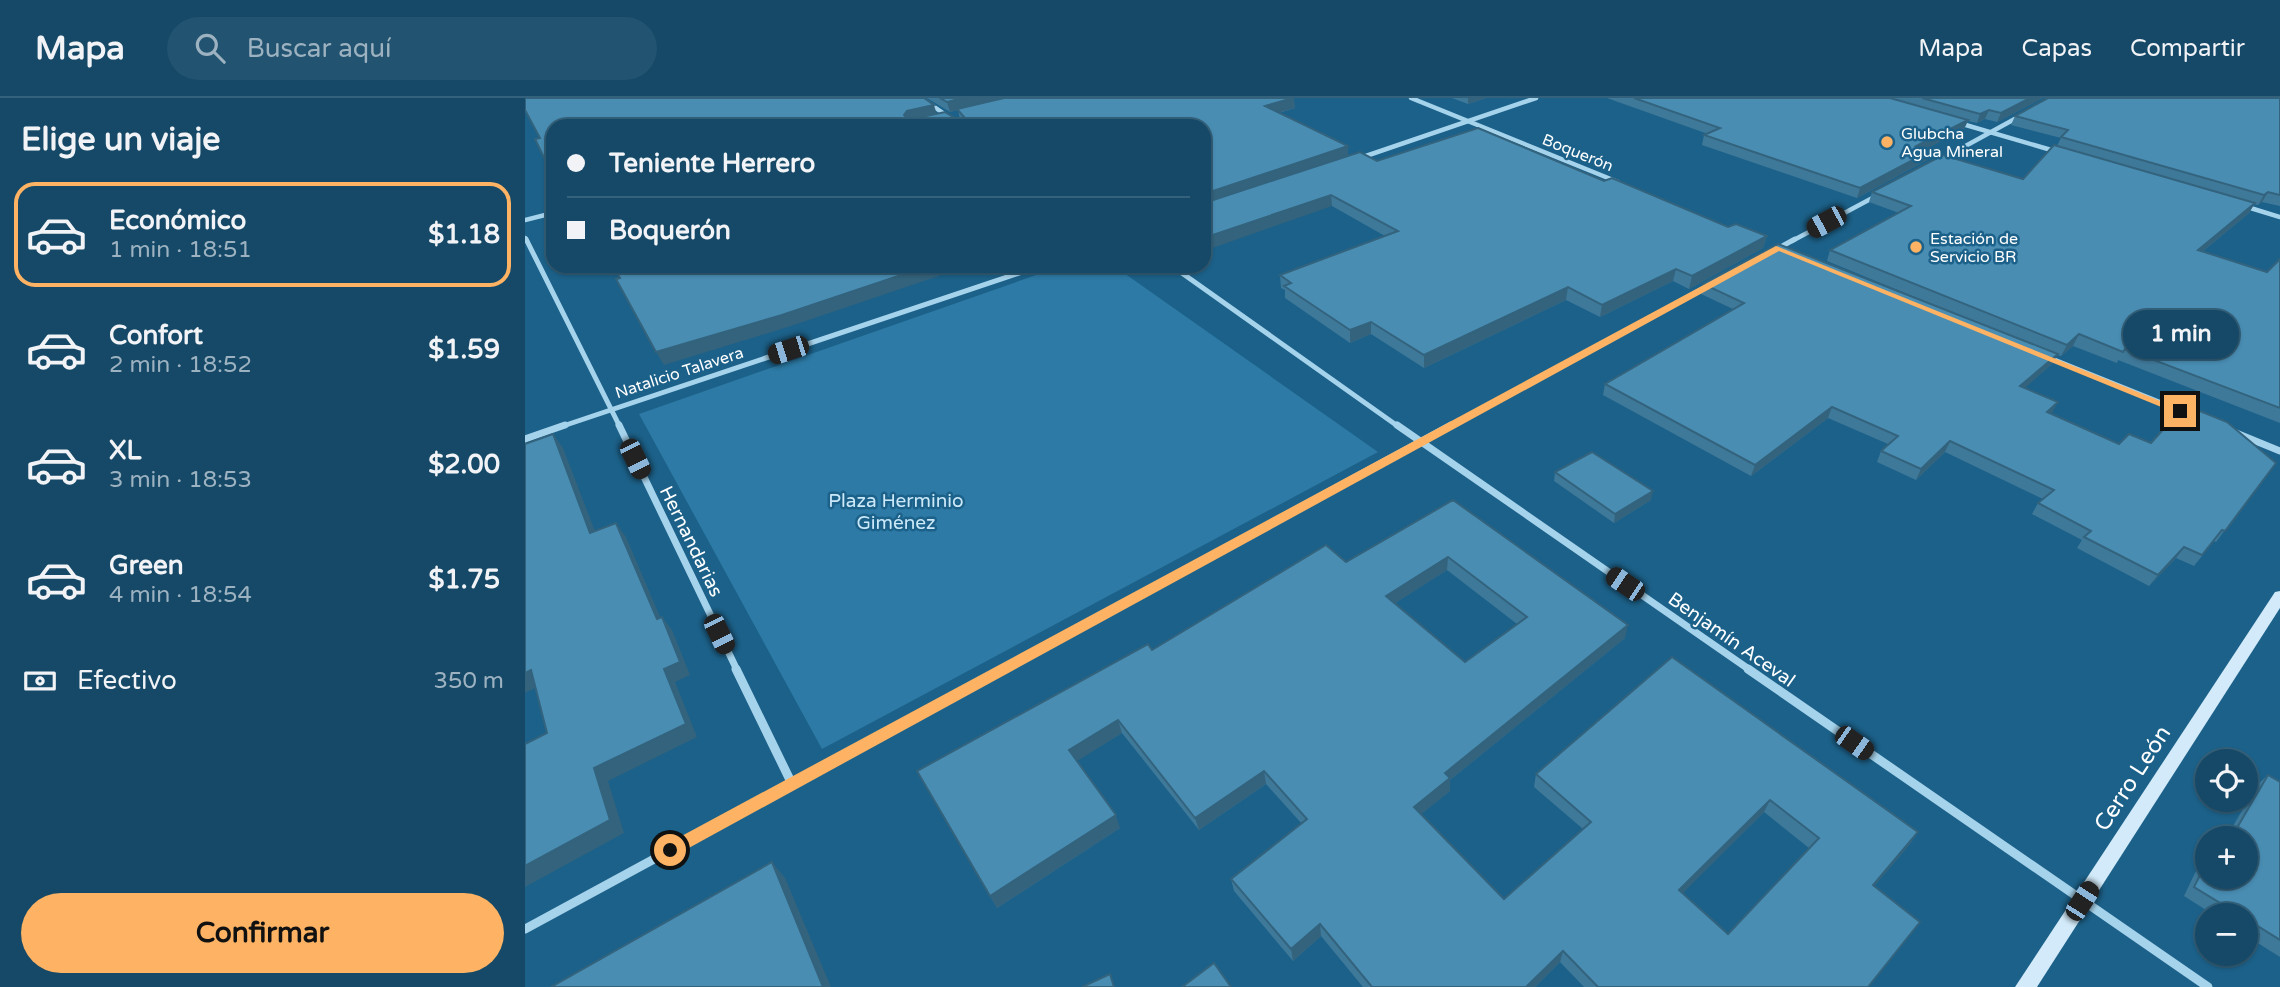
<!DOCTYPE html>
<html lang="es">
<head>
<meta charset="utf-8">
<style>
	body { margin:0; font-family:"Varela Round",sans-serif; background:#225370; color:#f1f3f6; height:100vh; display:flex; flex-direction:column; font-size:26px; white-space:nowrap }
	* { box-sizing:border-box; margin:0 }
	p { font-size:23px; color:#9db2c0 }
	.icon { flex:none; width:38px; height:38px; fill:none; stroke:currentColor; stroke-width:2; stroke-linecap:round; stroke-linejoin:round }
	.map { position:relative; flex:1; overflow:hidden }
	.panel { display:flex; flex-direction:column; background:#154967; width:525px }
	.panel>* { flex:none }
	.top-card { position:absolute; left:21px; top:21px; width:665px; height:154px; border-radius:21px; box-shadow:0 2px 5px #0004,0 0 0 2px #34617b; display:grid; align-content:center; height:154px; padding:0 21px; background:#154967 }
	.tools { position:absolute; left:1670px; top:651px; display:grid; gap:14px }
	.tools a { display:grid; place-items:center; width:63px; height:63px; border-radius:50%; background:#154967; box-shadow:0 2px 5px #0004,0 0 0 2px #34617b; font-size:35px }
	.end { position:absolute; width:32px; height:32px; margin:-16px; border:9px solid #fdb363; background:#111; box-shadow:0 0 0 4px #111 }
	.from { border-radius:50% }
	.bubble { position:absolute; height:49px; border-radius:24px; background:#154967; box-shadow:0 2px 5px #0004,0 0 0 2px #34617b; font-size:23px; font-weight:800; line-height:49px; text-align:center }
	.car { position:absolute; width:21px; height:42px; margin:-21px -10px; border-radius:9px; box-shadow:0 0 5px 2px #0007; background:linear-gradient(#222 24%,#8ab4d8 0 40%,#222 0 76%,#8ab4d8 0 86%,#222 0) }
	.top-card b { display:flex; align-items:center; gap:24px; height:66px; font-size:26px }
	.top-card b+b { border-top:2px solid #34617b }
	.top-card i { width:18px; height:18px; background:#f1f3f6 }
	ul { padding:0; list-style:none }
	li { display:flex; align-items:center; gap:21px; height:105px; margin:0 14px 10px; padding:0 7px; border:4px solid transparent; border-radius:21px }
	li div { flex:1 }
	li b { display:block; font-size:26px }
	li em { font-style:normal; font-weight:800 }
	li.current { border-color:#fdb363 }
	li>.icon { width:63px; height:63px; stroke-width:1.5 }
	h2 { padding:0 21px; font-size:32px; line-height:84px }
	.pay { display:flex; align-items:center; gap:18px; height:77px; padding:0 21px; font-size:26px }
	.pay p { margin-inline-start:auto }
	.cta { display:flex; gap:14px; margin-top:auto; padding:14px 21px }
	.cta a { flex:1; height:80px; border-radius:42px; background:#fdb363; color:#111; font-size:28px; font-weight:800; line-height:80px; text-align:center }
	header { display:flex; align-items:center; gap:42px; box-sizing:border-box; height:98px; padding:0 35px; background:#154967; border-bottom:2px solid #34617b }
	header strong { font-size:33px }
	nav { display:flex; gap:38px; margin-inline-start:auto; font-size:24px }
	.search { width:490px; height:63px; background:#225370; display:flex; align-items:center; gap:18px; box-sizing:border-box; padding:0 24px; border-radius:38px; color:#9db2c0; font-size:26px }
	main { display:flex; flex:1; min-height:0 }
	.map>svg:first-child { display:block }
	.green { fill:#2c7aa5 }
	.lines { fill:none; stroke-linecap:round; stroke-linejoin:round }
	.street-far3 { stroke:#a6d3ec; stroke-width:4.5 }
	.street-far2 { stroke:#a6d3ec; stroke-width:5 }
	.street-far1 { stroke:#a6d3ec; stroke-width:7 }
	.street { stroke:#a6d3ec; stroke-width:9 }
	.secondary { fill:#d2eaf9; fill-rule:evenodd }
	.wall { fill:#3f799a; fill-rule:evenodd }
	.shaded-wall { fill:#33637d }
	.building { fill:#498db3; stroke:#33637d; stroke-width:2; fill-rule:evenodd }
	.route { fill:#fdb363 }
	.poi-dot { fill:#fdb363; stroke:#1c6189; stroke-width:2.5 }
	.labels { text-anchor:middle; stroke-width:5; stroke-linejoin:round; paint-order:stroke }
	.far-poi-label { font-size:16px; fill:#fff; stroke:#1c6189; text-anchor:start }
	.far-street-label { font-size:16px; fill:#fff; stroke:#1c6189 }
	.park-label { font-size:19px; fill:#cbe9f9; stroke:#1c6189 }
	.street-label { font-size:19px; fill:#fff; stroke:#1c6189 }
	.near-street-label { font-size:23px; fill:#fff; stroke:#1c6189 }
</style>
</head>
<body>
<header>
<strong>Mapa</strong>
<div class="search"><svg class="icon" aria-label="search" viewBox="0 0 24 24"><circle cx="10" cy="10" r="6"/><path d="M15 15l6 6"/></svg>Buscar aquí</div>
<nav><a>Mapa</a><a>Capas</a><a>Compartir</a></nav>
</header>
<main>
<section class="panel">
<h2>Elige un viaje</h2>
<ul>
<li class="current"><svg class="icon" aria-label="car" viewBox="0 0 24 24"><path d="M5 17H2v-5l4-1 3-4h7l3 4 3 1v5h-3M9 17h6M6 11h13"/><circle cx="7" cy="17" r="2"/><circle cx="17" cy="17" r="2"/></svg><div><b>Económico</b><p>1 min · 18:51</p></div><em>$1.18</em></li>
<li><svg class="icon" aria-label="car" viewBox="0 0 24 24"><path d="M5 17H2v-5l4-1 3-4h7l3 4 3 1v5h-3M9 17h6M6 11h13"/><circle cx="7" cy="17" r="2"/><circle cx="17" cy="17" r="2"/></svg><div><b>Confort</b><p>2 min · 18:52</p></div><em>$1.59</em></li>
<li><svg class="icon" aria-label="car" viewBox="0 0 24 24"><path d="M5 17H2v-5l4-1 3-4h7l3 4 3 1v5h-3M9 17h6M6 11h13"/><circle cx="7" cy="17" r="2"/><circle cx="17" cy="17" r="2"/></svg><div><b>XL</b><p>3 min · 18:53</p></div><em>$2.00</em></li>
<li><svg class="icon" aria-label="car" viewBox="0 0 24 24"><path d="M5 17H2v-5l4-1 3-4h7l3 4 3 1v5h-3M9 17h6M6 11h13"/><circle cx="7" cy="17" r="2"/><circle cx="17" cy="17" r="2"/></svg><div><b>Green</b><p>4 min · 18:54</p></div><em>$1.75</em></li>
</ul>
<div class="pay"><svg class="icon" aria-label="cash" viewBox="0 0 24 24"><path d="M3 7h18v10H3z"/><circle cx="12" cy="12" r="2"/></svg>Efectivo<p>350 m</p></div>
<div class="cta"><a>Confirmar</a></div>
</section>
<div class="map">
<svg width="1755" height="889" viewBox="0 0 1755 889">
	<rect width="100%" height="100%" fill="#1c6189"/>
	<path class="green" d="M 537,168 L 589,168 L 853,354 L 297,651 L 114,316 Z"/>
	<g class="lines">
		<g class="street-far3">
			<path d="M 396,0 L 437,28"/>
			<path d="M 886,0 L 1093,84"/>
			<path d="M 1434,25 L 1533,54"/>
			<path d="M 835,60 L 1011,0"/>
			<path d="M 1415,62 L 1497,17"/>
			<path d="M 1719,108 L 1755,119"/>
			<path d="M 0,122 L 28,115"/>
			<path d="M 0,140 L 2,143"/>
			<path d="M 1267,143 L 1353,97"/>
		</g>
		<g class="street-far2">
			<path d="M 1,141 L 95,329"/>
			<path d="M 1252,151 L 1270,141"/>
			<path d="M 647,168 L 874,329"/>
			<path d="M 1522,259 L 1664,316"/>
			<path d="M 35,329 L 515,168"/>
			<path d="M 923,329 L 1183,188"/>
		</g>
		<g class="street-far1">
			<path d="M 94,327 L 212,572"/>
			<path d="M 872,327 L 1225,572"/>
			<path d="M 1711,335 L 1755,353"/>
			<path d="M 0,341 L 40,327"/>
			<path d="M 476,572 L 926,327"/>
		</g>
		<g class="street">
			<path d="M 211,571 L 267,686"/>
			<path d="M 1223,571 L 1683,889"/>
			<path d="M 0,831 L 479,571"/>
		</g>
		<path class="secondary" d="M 1755,493 L 1755,510 L 1512,889 L 1490,889 L 1750,494 Z"/>
	</g>
	<g class="wall">
		<path d="M 402,0 L 768,0 L 770,10 L 754,15 L 823,58 L 852,63 L 1079,83 L 1203,129 L 1242,138 L 1238,150 L 1164,191 L 1148,183 L 1075,219 L 1041,202 L 899,270 L 846,236 L 825,245 L 760,200 L 760,192 L 756,190 L 755,177 L 860,138 L 807,108 L 679,28 L 28,28 L 412,16 L 433,22 L 435,21 L 433,12 L 425,14 Z"/>
		<path d="M 927,0 L 961,0 L 943,6 Z"/>
		<path d="M 1082,0 L 1518,0 L 1472,24 L 1460,21 L 1452,25 L 1443,23 L 1439,31 L 1401,51 L 1405,53 L 1402,62 L 1332,100 L 1177,47 L 1179,37 L 1183,36 Z"/>
		<path d="M 1755,0 L 1755,108 L 1737,104 L 1733,107 L 1729,106 L 1724,115 L 1677,154 L 1742,174 L 1755,161 L 1755,325 L 1593,262 L 1592,265 L 1548,248 L 1536,258 L 1532,257 L 1527,266 L 1499,290 L 1527,315 L 1526,316 L 1594,346 L 1626,345 L 1751,365 L 1691,444 L 1689,443 L 1669,468 L 1651,460 L 1624,488 L 1552,450 L 1557,442 L 1507,416 L 1513,405 L 1518,401 L 1420,354 L 1391,382 L 1352,364 L 1356,353 L 1363,346 L 1303,320 L 1226,378 L 1078,297 L 1080,286 L 1208,211 L 1176,196 L 1178,186 L 1436,218 L 1302,163 L 1305,152 L 1374,115 L 1344,104 L 1347,94 L 1498,81 L 1532,48 L 1536,40 L 1486,27 L 1490,18 Z"/>
		<path d="M 1030,374 L 1126,402 L 1089,425 L 1029,383 Z"/>
		<path d="M 928,402 L 1100,540 L 925,682 L 925,693 L 896,716 L 979,801 L 1058,731 L 1009,689 L 1011,676 L 1147,559 L 1393,734 L 1385,746 L 1349,788 L 1343,889 L 1059,889 L 1035,864 L 1010,889 L 838,889 L 796,838 L 768,863 L 709,793 L 706,781 L 777,726 L 741,686 L 674,732 L 597,635 L 551,663 L 595,730 L 472,810 L 392,673 L 627,552 L 821,464 ZM 922,472 L 992,526 L 940,564 L 870,505 ZM 1239,714 L 1284,750 L 1203,836 L 1157,795 Z"/>
		<path d="M 1743,677 L 1755,684 L 1755,859 L 1720,837 L 1720,817 L 1689,817 L 1659,798 L 1680,754 L 1682,753 L 1682,779 L 1720,740 L 1701,740 L 1732,687 Z"/>
	</g>
	<g class="shaded-wall">
		<path d="M 438,0 L 482,0 L 425,14 L 422,4 Z"/>
		<path d="M 769,0 L 770,10 L 741,18 L 740,8 Z"/>
		<path d="M 943,0 L 961,0 L 943,6 Z"/>
		<path d="M 1505,0 L 1518,0 L 1472,24 L 1476,15 Z"/>
		<path d="M 409,7 L 412,17 L 382,27 L 379,17 L 382,13 Z"/>
		<path d="M 1464,12 L 1460,21 L 1452,25 L 1455,16 Z"/>
		<path d="M 1443,22 L 1439,31 L 1388,58 L 1391,48 Z"/>
		<path d="M 823,48 L 823,59 L 679,108 L 679,96 Z"/>
		<path d="M 1405,53 L 1402,62 L 1332,100 L 1335,90 Z"/>
		<path d="M 1743,94 L 1737,104 L 1733,107 L 1739,97 Z"/>
		<path d="M 806,97 L 807,108 L 679,153 L 679,140 Z"/>
		<path d="M 1730,105 L 1724,115 L 1666,163 L 1673,152 Z"/>
		<path d="M 1242,138 L 1238,150 L 1164,191 L 1167,178 Z"/>
		<path d="M 403,168 L 443,168 L 263,229 L 139,267 L 131,254 Z"/>
		<path d="M 1151,171 L 1148,183 L 1075,219 L 1077,207 Z"/>
		<path d="M 1043,189 L 1041,202 L 899,270 L 899,257 Z"/>
		<path d="M 846,224 L 846,236 L 825,245 L 825,232 Z"/>
		<path d="M 1554,236 L 1548,248 L 1536,258 L 1542,247 Z"/>
		<path d="M 1533,256 L 1527,266 L 1490,299 L 1495,288 Z"/>
		<path d="M 1533,304 L 1527,315 L 1516,325 L 1522,314 Z"/>
		<path d="M 1307,309 L 1303,320 L 1226,378 L 1230,367 Z"/>
		<path d="M 28,336 L 38,350 L 76,449 L 65,435 Z"/>
		<path d="M 1425,343 L 1420,354 L 1391,382 L 1396,371 Z"/>
		<path d="M 1128,393 L 1126,402 L 1089,425 L 1090,416 Z"/>
		<path d="M 91,425 L 101,439 L 142,535 L 132,521 Z"/>
		<path d="M 1659,449 L 1651,460 L 1624,488 L 1633,477 Z"/>
		<path d="M 923,459 L 922,472 L 861,511 L 861,498 Z"/>
		<path d="M 137,519 L 147,532 L 165,577 L 150,584 L 172,639 L 83,683 L 99,735 L 0,789 L 0,768 L 139,571 Z"/>
		<path d="M 1103,527 L 1100,540 L 925,682 L 925,693 L 889,722 L 889,709 L 920,675 Z"/>
		<path d="M 6,572 L 19,586 L 0,595 L 0,575 Z"/>
		<path d="M 593,622 L 597,635 L 549,665 L 544,652 Z"/>
		<path d="M 739,673 L 741,686 L 674,732 L 670,720 Z"/>
		<path d="M 1245,702 L 1239,714 L 1149,804 L 1154,792 Z"/>
		<path d="M 591,717 L 595,730 L 472,810 L 465,798 Z"/>
		<path d="M 1393,734 L 1385,746 L 1340,799 L 1348,787 Z"/>
		<path d="M 247,764 L 260,780 L 306,889 L 298,889 Z"/>
		<path d="M 795,826 L 796,838 L 768,863 L 766,851 Z"/>
		<path d="M 1038,853 L 1035,864 L 1010,889 L 1001,889 Z"/>
	</g>
	<g class="building">
		<path d="M 0,0 L 399,0 L 409,7 L 382,13 L 379,17 L 383,22 L 420,14 L 433,22 L 439,19 L 432,11 L 479,0 L 768,0 L 740,8 L 823,48 L 679,96 L 679,28 L 28,28 L 28,78 L 10,41 L 15,40 L 0,12 Z"/>
		<path d="M 415,0 L 438,0 L 422,4 Z"/>
		<path d="M 1109,0 L 1365,0 L 1443,22 L 1391,48 L 1405,53 L 1335,90 L 1179,37 L 1195,30 Z"/>
		<path d="M 1397,0 L 1505,0 L 1476,15 L 1464,12 L 1455,16 Z"/>
		<path d="M 1523,0 L 1755,0 L 1755,97 L 1743,94 L 1739,97 L 1536,39 L 1543,32 L 1490,18 Z"/>
		<path d="M 953,30 L 1079,83 L 1087,80 L 1203,129 L 1211,126 L 1242,138 L 1167,178 L 1151,171 L 1077,207 L 1043,189 L 899,257 L 846,224 L 825,232 L 759,188 L 766,185 L 755,177 L 873,133 L 806,97 L 679,140 L 679,105 L 835,54 L 852,63 Z"/>
		<path d="M 1529,47 L 1730,105 L 1673,152 L 1742,174 L 1755,161 L 1755,310 L 1600,251 L 1598,254 L 1554,236 L 1542,247 L 1305,152 L 1386,108 L 1347,94 L 1418,57 L 1498,81 Z"/>
		<path d="M 1253,146 L 1533,256 L 1495,288 L 1533,304 L 1522,314 L 1594,346 L 1604,336 L 1626,345 L 1660,307 L 1702,324 L 1751,365 L 1700,433 L 1697,432 L 1677,457 L 1659,449 L 1633,477 L 1559,439 L 1566,433 L 1513,405 L 1529,392 L 1425,343 L 1396,371 L 1356,353 L 1373,338 L 1307,309 L 1230,367 L 1080,286 L 1219,205 L 1178,186 Z"/>
		<path d="M 88,168 L 403,168 L 257,217 L 131,254 L 91,181 L 95,180 Z"/>
		<path d="M 28,336 L 65,435 L 91,425 L 132,521 L 137,519 L 155,564 L 139,571 L 161,626 L 69,670 L 85,722 L 0,768 L 0,646 L 22,635 L 6,572 L 0,575 L 0,346 Z"/>
		<path d="M 1067,354 L 1128,393 L 1090,416 L 1030,374 Z"/>
		<path d="M 928,402 L 1103,527 L 920,675 L 925,680 L 889,709 L 979,801 L 1066,724 L 1011,676 L 1147,559 L 1393,734 L 1348,787 L 1395,824 L 1343,889 L 1073,889 L 1038,853 L 1001,889 L 847,889 L 795,826 L 766,851 L 706,781 L 782,721 L 739,673 L 670,720 L 593,622 L 544,652 L 591,717 L 465,798 L 392,673 L 623,546 L 627,552 L 801,447 L 821,464 ZM 923,459 L 1002,519 L 940,564 L 861,498 ZM 1245,702 L 1294,740 L 1203,836 L 1154,792 Z"/>
		<path d="M 1743,677 L 1755,684 L 1755,842 L 1720,820 L 1720,817 L 1715,817 L 1669,789 L 1682,763 L 1682,779 L 1720,779 L 1720,740 L 1706,740 Z"/>
		<path d="M 247,764 L 298,889 L 26,889 Z"/>
		<path d="M 689,865 L 706,889 L 657,889 Z"/>
		<path d="M 585,876 L 589,889 L 557,889 Z"/>
	</g>
	<path class="route" d="M 1251,148 L 1660,313 L 1651,315 L 1254,153 L 151,757 L 140,757 L 138,752 L 140,747 Z"/>
	<g class="poi-dot">
		<circle cx="1362" cy="44" r="7"/>
		<circle cx="1391" cy="149" r="7"/>
	</g>
	<g class="labels">
		<g class="far-poi-label">
			<text x="1376" y="41">Glubcha<tspan x="1376" dy="18">Agua Mineral</tspan></text>
			<text x="1405" y="146">Estación de<tspan x="1405" dy="18">Servicio BR</tspan></text>
		</g>
		<g class="far-street-label">
			<text transform="translate(1053 54) rotate(22)" y="6">Boquerón</text>
			<text transform="translate(154 274) rotate(-18)" y="6">Natalicio Talavera</text>
		</g>
		<g class="park-label">
			<text x="371" y="409">Plaza Herminio<tspan x="371" dy="22">Giménez</tspan></text>
		</g>
		<g class="street-label">
			<text transform="translate(167 443) rotate(64)" y="7">Hernandarias</text>
			<text transform="translate(1207 541) rotate(35)" y="7">Benjamín Aceval</text>
		</g>
		<g class="near-street-label">
			<text transform="translate(1607 680) rotate(-57)" y="8">Cerro León</text>
		</g>
	</g>
</svg>
<div class="tools">
<a><svg class="icon" aria-label="locate" viewBox="0 0 24 24"><circle cx="12" cy="12" r="6"/><path d="M12 2v4M12 18v4M2 12h4M18 12h4"/></svg></a>
<a>+</a>
<a>−</a>
</div>
<i class="end from" style="left:145px;top:752px"></i>
<i class="end" style="left:1655px;top:313px"></i>
<div class="bubble" style="left:1598px;top:212px;width:116px">1 min</div>
<i class="car" style="left:1301px;top:124px;rotate:242deg"></i>
<i class="car" style="left:263px;top:252px;rotate:252deg"></i>
<i class="car" style="left:110px;top:361px;rotate:154deg"></i>
<i class="car" style="left:1100px;top:486px;rotate:304deg"></i>
<i class="car" style="left:194px;top:536px;rotate:154deg"></i>
<i class="car" style="left:1329px;top:645px;rotate:125deg"></i>
<i class="car" style="left:1557px;top:803px;rotate:33deg"></i>
<div class="top-card">
<b><i class="from"></i>Teniente Herrero</b>
<b><i></i>Boquerón</b>
</div>
</div>
</main>
</body>
</html>
